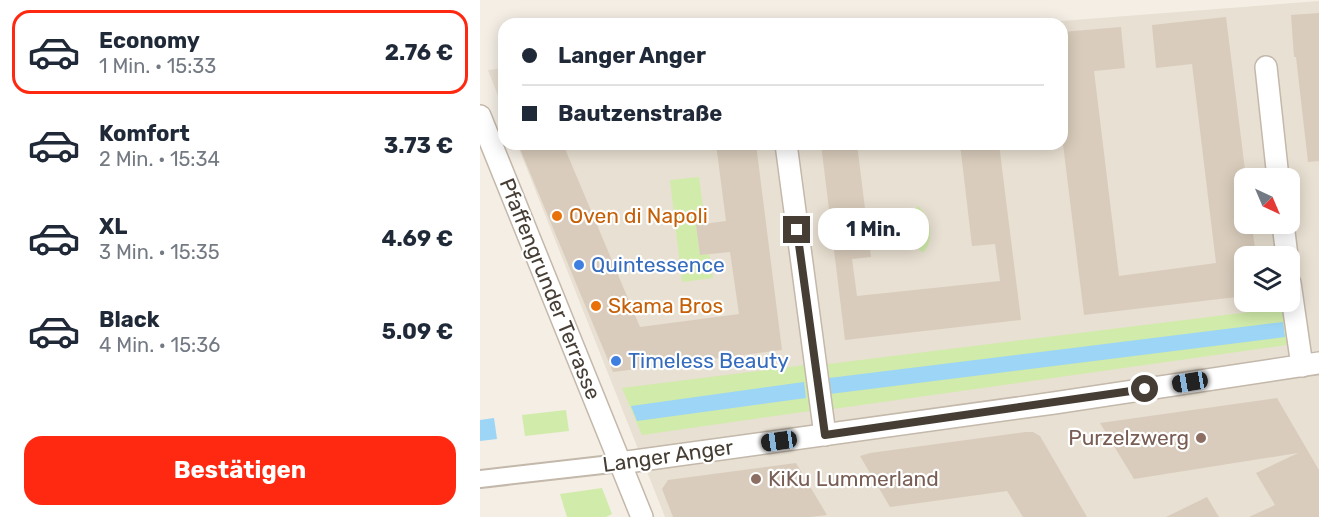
<!DOCTYPE html>
<html lang="de">
<head>
<meta charset="utf-8">
<style>
	body { margin:0; font-family:Rubik,sans-serif; background:#f2f2f3; color:#1f2937; height:100vh; display:flex; flex-direction:column; font-size:22px; white-space:nowrap }
	* { box-sizing:border-box; margin:0 }
	p { font-size:20px; color:#747a83 }
	.icon { flex:none; width:33px; height:33px; fill:none; stroke:currentColor; stroke-width:2; stroke-linecap:round; stroke-linejoin:round }
	.map { position:relative; flex:1; overflow:hidden }
	.drawer { display:flex; flex-direction:column; background:#fff; width:480px }
	.drawer>* { flex:none }
	.guide { position:absolute; left:18px; top:18px; width:570px; height:132px; border-radius:18px; box-shadow:0 3px 15px #0003; display:grid; align-content:center; height:132px; padding:0 24px; background:#fff }
	.needle { width:39px; rotate:136deg }
	.buttons { position:absolute; left:754px; top:168px; display:grid; gap:12px }
	.buttons a { display:grid; place-items:center; width:66px; height:66px; border-radius:12px; background:#fff; box-shadow:0 3px 15px #0003; font-size:30px }
	.end { position:absolute; width:27px; height:27px; margin:-14px; border:8px solid #463e34; background:#fff; box-shadow:0 0 0 3px #fff }
	.from { border-radius:50% }
	.bubble { position:absolute; height:42px; border-radius:18px; background:#fff; box-shadow:0 3px 15px #0003; font-size:20px; font-weight:700; line-height:42px; text-align:center }
	.car { position:absolute; width:18px; height:36px; margin:-18px -9px; border-radius:8px; box-shadow:0 0 4px 2px #0007; background:linear-gradient(#222 24%,#8ab4d8 0 40%,#222 0 76%,#8ab4d8 0 86%,#222 0) }
	.guide b { display:flex; align-items:center; gap:21px; height:57px; font-size:22px }
	.guide b+b { border-top:2px solid #e0e1e3 }
	.guide i { width:15px; height:15px; background:#1f2937 }
	ul { padding:10px 0 0; list-style:none }
	li { display:flex; align-items:center; gap:18px; height:84px; margin:0 12px 9px; padding:0 12px; border:3px solid transparent; border-radius:18px }
	li div { flex:1 }
	li b { display:block; font-size:22px }
	li em { font-style:normal; font-weight:700 }
	li.current { border-color:#ff2810 }
	li>.icon { width:54px; height:54px; stroke-width:1.5 }
	.button { display:flex; gap:12px; margin-top:auto; padding:12px 24px }
	.button a { flex:1; height:69px; border-radius:18px; background:#ff2810; color:#fff; font-size:24px; font-weight:700; line-height:69px; text-align:center }
	main { display:flex; flex:1; min-height:0 }
	.map>svg:first-child { display:block }
	.residential { fill:#e8e0d2; fill-rule:evenodd }
	.green { fill:#d1ebaa }
	.water { fill:#9cd5f5 }
	.building { fill:#d9ccbc }
	.lines { fill:none; stroke-linecap:round; stroke-linejoin:round }
	.pedestrian-casing { stroke:#c3b8aa; stroke-width:20 }
	.minor-casing { stroke:#c3b8aa; stroke-width:24 }
	.pedestrian { stroke:#fff; stroke-width:16 }
	.minor { stroke:#fff; stroke-width:21 }
	.route { stroke:#463e34; stroke-width:8 }
	.food-dot { fill:#e8710a; stroke:#fff; stroke-width:2 }
	.shop-dot { fill:#3f7fe0; stroke:#fff; stroke-width:2 }
	.education-dot { fill:#8d6e63; stroke:#fff; stroke-width:2 }
	.labels { text-anchor:middle; stroke-width:4.5; stroke-linejoin:round; paint-order:stroke }
	.food-label { font-size:21px; fill:#c56008; stroke:#fff; text-anchor:start }
	.shop-label { font-size:21px; fill:#366cbe; stroke:#fff; text-anchor:start }
	.street-label { font-size:21px; fill:#463e34; stroke:#fff }
	.education-label { font-size:21px; fill:#785e54; stroke:#fff; text-anchor:end }
</style>
</head>
<body>
<main>
<section class="drawer">
<ul>
<li class="current"><svg class="icon" aria-label="car" viewBox="0 0 24 24"><path d="M5 17H2v-5l4-1 3-4h7l3 4 3 1v5h-3M9 17h6M6 11h13"/><circle cx="7" cy="17" r="2"/><circle cx="17" cy="17" r="2"/></svg><div><b>Economy</b><p>1 Min. · 15:33</p></div><em>2.76 €</em></li>
<li><svg class="icon" aria-label="car" viewBox="0 0 24 24"><path d="M5 17H2v-5l4-1 3-4h7l3 4 3 1v5h-3M9 17h6M6 11h13"/><circle cx="7" cy="17" r="2"/><circle cx="17" cy="17" r="2"/></svg><div><b>Komfort</b><p>2 Min. · 15:34</p></div><em>3.73 €</em></li>
<li><svg class="icon" aria-label="car" viewBox="0 0 24 24"><path d="M5 17H2v-5l4-1 3-4h7l3 4 3 1v5h-3M9 17h6M6 11h13"/><circle cx="7" cy="17" r="2"/><circle cx="17" cy="17" r="2"/></svg><div><b>XL</b><p>3 Min. · 15:35</p></div><em>4.69 €</em></li>
<li><svg class="icon" aria-label="car" viewBox="0 0 24 24"><path d="M5 17H2v-5l4-1 3-4h7l3 4 3 1v5h-3M9 17h6M6 11h13"/><circle cx="7" cy="17" r="2"/><circle cx="17" cy="17" r="2"/></svg><div><b>Black</b><p>4 Min. · 15:36</p></div><em>5.09 €</em></li>
</ul>
<div class="button"><a>Bestätigen</a></div>
</section>
<div class="map">
<svg width="839" height="517" viewBox="0 0 839 517">
	<rect width="100%" height="100%" fill="#f4eee5"/>
	<g class="residential">
		<path d="M 839,1 L 839,517 L 185,517 L 37,144 L 582,144 L 582,24 L 541,24 ZM 765,178 L 810,178 L 810,224 L 765,224 ZM 765,256 L 810,256 L 810,302 L 765,302 Z"/>
		<path d="M 24,68 L 24,111 L 8,70 Z"/>
	</g>
	<g class="green">
		<path d="M 219,177 L 225,224 L 216,225 L 220,255 L 229,254 L 233,278 L 202,282 L 190,180 Z"/>
		<path d="M 438,206 C 451,217 455,240 443,253 C 430,244 425,217 438,206 Z"/>
		<path d="M 803,308 L 807,345 L 353,409 L 348,364 Z"/>
		<path d="M 325,365 L 330,411 L 162,435 L 142,388 Z"/>
		<path d="M 86,410 L 89,431 L 45,436 L 42,415 Z"/>
		<path d="M 122,488 L 132,514 L 126,517 L 87,517 L 80,494 Z"/>
	</g>
	<g class="water">
		<path d="M 803,322 L 805,337 L 350,394 L 349,378 Z"/>
		<path d="M 324,382 L 326,398 L 157,421 L 151,406 Z"/>
		<path d="M 14,418 L 17,439 L 0,441 L 0,420 Z"/>
	</g>
	<g class="building">
		<path d="M 839,13 L 839,161 L 828,162 L 816,57 L 814,57 L 811,15 Z"/>
		<path d="M 746,17 L 766,178 L 765,227 L 772,226 L 776,256 L 765,256 L 765,296 L 604,315 L 582,136 L 582,32 L 641,27 L 645,68 L 614,71 L 639,276 L 736,263 L 712,64 L 676,68 L 672,25 Z"/>
		<path d="M 38,144 L 83,144 L 160,327 L 259,314 L 250,252 L 220,255 L 216,225 L 246,221 L 236,144 L 276,144 L 302,350 L 133,372 Z"/>
		<path d="M 341,144 L 377,144 L 391,257 L 372,259 L 377,296 L 520,281 L 515,244 L 492,246 L 480,144 L 519,144 L 541,320 L 365,340 Z"/>
		<path d="M 797,398 L 839,470 L 839,517 L 769,517 L 795,505 L 776,473 L 818,453 L 654,479 L 620,423 Z"/>
		<path d="M 546,432 L 553,432 L 560,436 L 607,517 L 543,517 L 527,491 L 410,507 L 380,456 L 390,453 Z"/>
		<path d="M 316,463 L 347,515 L 330,517 L 193,517 L 182,489 L 188,480 Z"/>
		<path d="M 727,497 L 739,517 L 686,517 Z"/>
	</g>
	<g class="lines">
		<defs>
			<path id="pedestrian" d="M 0,479 L 140,463"/>
			<g id="minor">
				<path d="M 786,67 L 798,178"/>
				<path d="M 0,116 L 162,517"/>
				<path d="M 306,144 L 345,435"/>
				<path d="M 803,224 L 807,256"/>
				<path d="M 810,283 L 822,366"/>
				<path d="M 140,463 L 574,403 L 839,363"/>
			</g>
		</defs>
		<use href="#pedestrian" class="pedestrian-casing"/>
		<use href="#minor" class="minor-casing"/>
		<use href="#pedestrian" class="pedestrian"/>
		<use href="#minor" class="minor"/>
	</g>
	<g class="lines">
		<path class="route" d="M 317,230 L 345,435 L 665,389"/>
	</g>
	<g class="food-dot">
		<circle cx="77" cy="216" r="6"/>
		<circle cx="116" cy="306" r="6"/>
	</g>
	<g class="shop-dot">
		<circle cx="99" cy="265" r="6"/>
		<circle cx="136" cy="361" r="6"/>
	</g>
	<g class="education-dot">
		<circle cx="721" cy="438" r="6"/>
		<circle cx="276" cy="479" r="6"/>
	</g>
	<g class="labels">
		<g class="food-label">
			<text x="89" y="223">Oven di Napoli</text>
			<text x="128" y="313">Skama Bros</text>
		</g>
		<g class="shop-label">
			<text x="111" y="272">Quintessence</text>
			<text x="148" y="368">Timeless Beauty</text>
		</g>
		<g class="street-label">
			<text transform="translate(70 289) rotate(68)" y="7">Pfaffengrunder Terrasse</text>
			<text transform="translate(188 456) rotate(-8)" y="7">Langer Anger</text>
		</g>
		<g class="education-label">
			<text x="709" y="445">Purzelzwerg</text>
			<text x="288" y="486" text-anchor="start">KiKu Lummerland</text>
		</g>
	</g>
</svg>
<div class="buttons">
<a><svg class="needle" viewBox="-14 -14 28 28"><path d="M0-13l5 13h-10z" fill="#e53935"/><path d="M0 13l5-13h-10z" fill="#747a83"/></svg></a>
<a><svg class="icon" aria-label="layers" viewBox="0 0 24 24"><path d="M12 4l9 5-9 5-9-5zM3 14l9 5 9-5"/></svg></a>
</div>
<i class="end from" style="left:665px;top:389px"></i>
<i class="end" style="left:317px;top:230px"></i>
<div class="bubble" style="left:338px;top:208px;width:111px">1 Min.</div>
<i class="car" style="left:710px;top:382px;rotate:261deg"></i>
<i class="car" style="left:299px;top:441px;rotate:262deg"></i>
<div class="guide">
<b><i class="from"></i>Langer Anger</b>
<b><i></i>Bautzenstraße</b>
</div>
</div>
</main>
</body>
</html>
